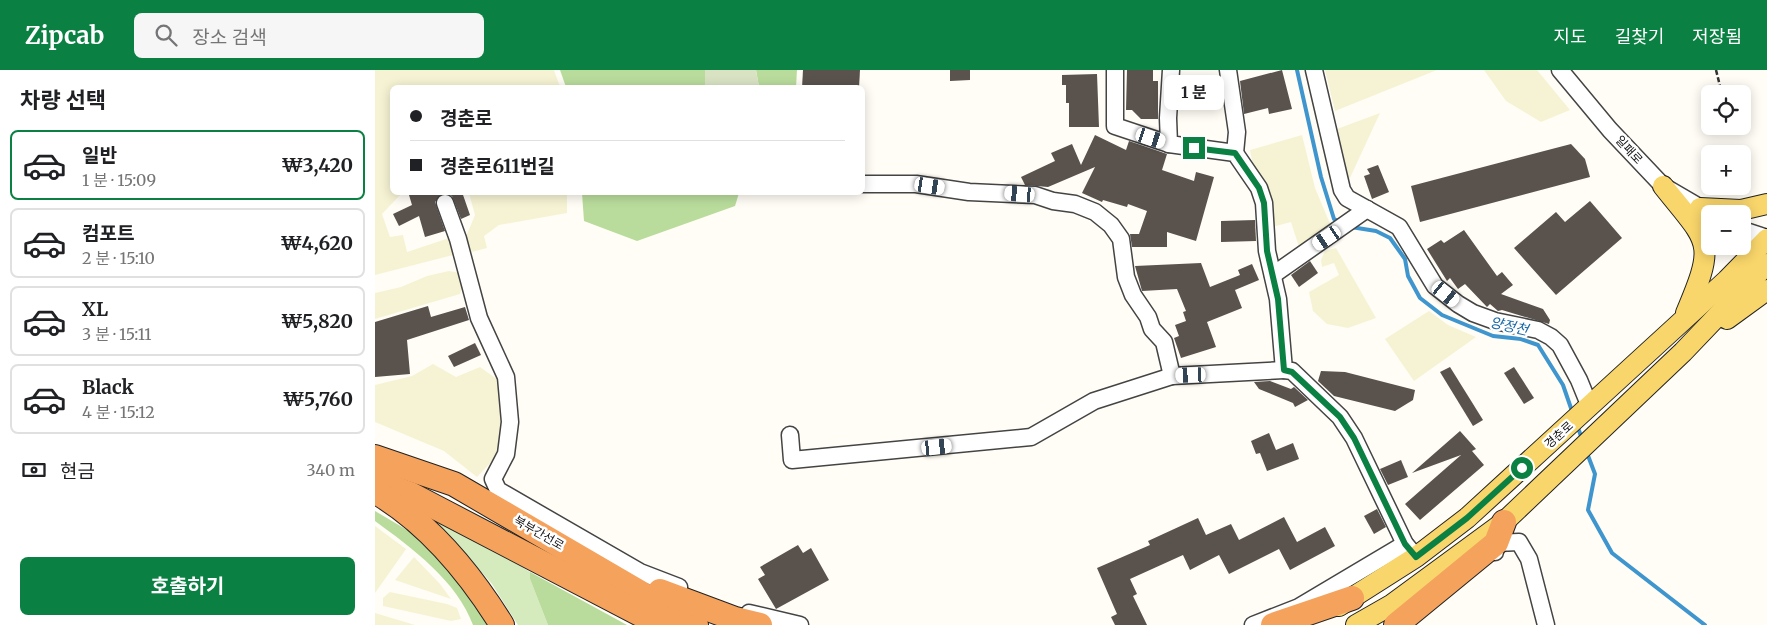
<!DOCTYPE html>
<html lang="ko">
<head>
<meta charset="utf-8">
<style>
	body { margin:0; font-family:Merriweather,"Noto Sans KR",serif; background:#f6f6f6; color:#202124; height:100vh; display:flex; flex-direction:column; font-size:19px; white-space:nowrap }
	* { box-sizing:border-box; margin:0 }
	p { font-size:16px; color:#757577 }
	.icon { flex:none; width:28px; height:28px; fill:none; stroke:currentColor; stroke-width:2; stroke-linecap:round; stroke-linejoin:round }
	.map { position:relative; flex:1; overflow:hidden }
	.side { display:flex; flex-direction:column; background:#fff; width:375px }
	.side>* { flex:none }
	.guide { position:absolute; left:15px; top:15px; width:475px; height:110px; border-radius:8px; box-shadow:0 2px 12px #0003; display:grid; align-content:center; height:110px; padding:0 20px; background:#fff }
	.controls { position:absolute; left:1326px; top:15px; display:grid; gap:10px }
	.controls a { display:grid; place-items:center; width:50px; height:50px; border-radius:8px; background:#fff; box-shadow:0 2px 12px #0003; font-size:25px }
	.end { position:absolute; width:22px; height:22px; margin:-11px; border:6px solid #0b8043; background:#fff; box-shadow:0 0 0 2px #fff }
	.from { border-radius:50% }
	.bubble { position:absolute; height:35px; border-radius:8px; background:#fff; box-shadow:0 2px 12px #0003; font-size:16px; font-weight:700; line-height:35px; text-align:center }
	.car { position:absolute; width:15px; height:30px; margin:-15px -8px; border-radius:6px; box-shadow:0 0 4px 1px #0007; background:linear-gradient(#fff 24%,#345 0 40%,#fff 0 76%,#345 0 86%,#fff 0) }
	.guide b { display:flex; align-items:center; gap:18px; height:48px; font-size:19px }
	.guide b+b { border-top:1px solid #e0e0e0 }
	.guide i { width:12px; height:12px; background:#202124 }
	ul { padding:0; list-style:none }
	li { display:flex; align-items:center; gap:15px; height:70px; margin:0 10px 8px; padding:0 10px; border:2px solid #e0e0e0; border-radius:8px }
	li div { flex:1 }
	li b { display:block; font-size:19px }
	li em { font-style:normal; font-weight:700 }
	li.on { border-color:#0b8043 }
	li>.icon { width:45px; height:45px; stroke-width:1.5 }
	h2 { padding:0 20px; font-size:22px; line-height:60px }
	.pay { display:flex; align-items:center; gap:12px; height:55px; padding:0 20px; font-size:19px }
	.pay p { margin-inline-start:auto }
	.cta { display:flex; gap:10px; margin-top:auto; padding:10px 20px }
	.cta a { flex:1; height:58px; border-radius:8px; background:#0b8043; color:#fff; font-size:20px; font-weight:700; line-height:58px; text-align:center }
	header { display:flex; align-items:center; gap:30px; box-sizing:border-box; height:70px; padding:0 25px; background:#0b8043; color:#fff }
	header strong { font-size:24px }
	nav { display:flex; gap:28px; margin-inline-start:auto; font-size:18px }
	.search { width:350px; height:45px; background:#f6f6f6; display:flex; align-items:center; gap:12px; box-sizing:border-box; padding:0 18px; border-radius:8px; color:#757577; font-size:19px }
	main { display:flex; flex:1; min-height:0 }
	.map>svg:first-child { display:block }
	.farmland { fill:#f6f3d4 }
	.green { fill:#d5ebbd }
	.forest { fill:#b9dc9c }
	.cemetery { fill:#d9e3c4 }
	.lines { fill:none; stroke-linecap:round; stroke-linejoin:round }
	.stream { stroke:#3f96cf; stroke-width:4 }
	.building { fill:#5a524d }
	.minor-casing { stroke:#444; stroke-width:19 }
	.major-casing { stroke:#222; stroke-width:22 }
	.highway-casing { stroke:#222; stroke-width:26 }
	.path { stroke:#333; stroke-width:2.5; stroke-dasharray:5 2.5; stroke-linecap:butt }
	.minor { stroke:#fff; stroke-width:16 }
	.major { stroke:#f9d66b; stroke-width:20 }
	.highway { stroke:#f5a25d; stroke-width:24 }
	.route { stroke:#0b8043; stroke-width:6 }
	.labels { text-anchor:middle; stroke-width:5; stroke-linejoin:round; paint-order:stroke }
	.street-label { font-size:12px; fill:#111; stroke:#fff }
	.water-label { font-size:14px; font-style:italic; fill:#1768a6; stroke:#fff }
</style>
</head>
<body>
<header>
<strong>Zipcab</strong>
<div class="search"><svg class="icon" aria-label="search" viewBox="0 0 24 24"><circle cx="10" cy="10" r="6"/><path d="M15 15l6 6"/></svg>장소 검색</div>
<nav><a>지도</a><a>길찾기</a><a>저장됨</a></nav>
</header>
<main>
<section class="side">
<h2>차량 선택</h2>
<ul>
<li class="on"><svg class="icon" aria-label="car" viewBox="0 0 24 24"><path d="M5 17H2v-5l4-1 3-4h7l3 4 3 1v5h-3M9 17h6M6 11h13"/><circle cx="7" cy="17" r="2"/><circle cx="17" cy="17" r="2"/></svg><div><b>일반</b><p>1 분 · 15:09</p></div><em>₩3,420</em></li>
<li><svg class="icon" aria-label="car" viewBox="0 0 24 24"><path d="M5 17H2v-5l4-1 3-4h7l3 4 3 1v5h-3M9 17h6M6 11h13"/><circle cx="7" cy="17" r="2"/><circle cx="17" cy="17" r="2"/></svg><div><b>컴포트</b><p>2 분 · 15:10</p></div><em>₩4,620</em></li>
<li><svg class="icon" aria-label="car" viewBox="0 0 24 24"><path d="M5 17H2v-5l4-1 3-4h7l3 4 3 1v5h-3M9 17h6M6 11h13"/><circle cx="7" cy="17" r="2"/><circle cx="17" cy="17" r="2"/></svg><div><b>XL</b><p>3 분 · 15:11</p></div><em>₩5,820</em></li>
<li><svg class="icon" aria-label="car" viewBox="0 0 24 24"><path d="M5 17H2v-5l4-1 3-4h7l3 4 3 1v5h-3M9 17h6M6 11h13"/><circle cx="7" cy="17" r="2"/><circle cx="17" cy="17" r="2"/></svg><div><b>Black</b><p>4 분 · 15:12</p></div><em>₩5,760</em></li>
</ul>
<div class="pay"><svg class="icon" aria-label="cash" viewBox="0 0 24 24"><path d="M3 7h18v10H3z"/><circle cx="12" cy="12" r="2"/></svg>현금<p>340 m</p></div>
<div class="cta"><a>호출하기</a></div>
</section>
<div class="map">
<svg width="1392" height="555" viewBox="0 0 1392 555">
	<rect width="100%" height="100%" fill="#fffdf5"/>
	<g class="farmland">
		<path d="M 0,0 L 179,0 L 185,17 L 18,18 L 18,122 L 27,123 L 7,144 L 15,167 L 28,165 L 32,182 L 74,168 L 78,185 L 0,205 Z"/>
		<path d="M 950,0 L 1062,0 L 960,41 Z"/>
		<path d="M 1109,0 L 1162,0 L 1195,40 L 1166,52 L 1131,31 Z"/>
		<path d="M 1005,43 L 974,110 L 962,59 Z"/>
		<path d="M 927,65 L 940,118 L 956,156 L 924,177 L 916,152 L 897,157 L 889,114 L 878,95 L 875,80 Z"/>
		<path d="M 94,123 L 192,123 L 192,143 L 124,155 L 109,166 L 112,178 L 93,183 L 90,169 L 100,145 Z"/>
		<path d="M 961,178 L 1001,248 L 973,258 L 952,254 L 938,241 L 934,222 L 964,205 L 959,193 L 947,197 L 946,190 L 950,181 Z"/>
		<path d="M 74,201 L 86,203 L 88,214 L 85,224 L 0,249 L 0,223 L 26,217 L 52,206 Z"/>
		<path d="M 1054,241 L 1073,255 L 1101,267 L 1039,311 L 1010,269 Z"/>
		<path d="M 58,294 L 81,307 L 105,297 L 123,310 L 129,341 L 127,369 L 118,390 L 102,407 L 69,381 L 0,352 L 0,315 L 37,306 Z"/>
		<path d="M 0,456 L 31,479 L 0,523 Z"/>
		<path d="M 39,487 L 65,514 L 76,529 L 20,510 Z"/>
		<path d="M 15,522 L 72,534 L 82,538 L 86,549 L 76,551 L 8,536 L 8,528 Z"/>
		<path d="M 0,543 L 40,555 L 0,555 Z"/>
	</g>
	<path class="green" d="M 41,440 L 109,474 L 155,502 L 155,509 L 173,555 L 143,555 L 117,514 L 75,466 Z"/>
	<g class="forest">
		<path d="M 185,0 L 330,0 L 330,17 L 191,17 Z"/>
		<path d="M 381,0 L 422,0 L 421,17 L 384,17 Z"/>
		<path d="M 207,123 L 207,122 L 364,123 L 360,136 L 262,171 L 209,151 Z"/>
		<path d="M 0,441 L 44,467 L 77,500 L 120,555 L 98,555 C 82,511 37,478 0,451 Z"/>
		<path d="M 155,502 L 252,555 L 173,555 L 155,509 Z"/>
	</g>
	<path class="cemetery" d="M 330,0 L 381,0 L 384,17 L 330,17 Z"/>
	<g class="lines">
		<g class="stream">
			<path d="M 922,0 L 946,107 L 959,149 L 965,152"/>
			<path d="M 976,157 L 1001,161 L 1015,168 L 1030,189 L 1033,206 L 1045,228 L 1067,245 L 1118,266 L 1146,269 L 1163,275 L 1188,315 L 1198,344"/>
			<path d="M 1202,355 L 1207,369"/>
			<path d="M 1212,383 L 1220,404 L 1213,440 L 1237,483 L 1330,555"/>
		</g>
	</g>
	<g class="building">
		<path d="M 428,0 L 485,0 L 484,18 L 427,18 Z"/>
		<path d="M 575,0 L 595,0 L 595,10 L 575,11 Z"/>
		<path d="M 752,0 L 778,0 L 778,11 L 783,11 L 783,49 L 766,49 L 757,40 L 751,40 Z"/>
		<path d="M 907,0 L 917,39 L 894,44 L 893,38 L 869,44 L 865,11 Z"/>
		<path d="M 722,4 L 724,57 L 694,57 L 694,33 L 691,33 L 691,15 L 687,15 L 687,5 Z"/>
		<path d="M 720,65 L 751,80 L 754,71 L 792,84 L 787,100 L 819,111 L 821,102 L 839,107 L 821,171 L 792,162 L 792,177 L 757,177 L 755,164 L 764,164 L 772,141 L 753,134 L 752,137 L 728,130 L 727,132 L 707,123 L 720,97 L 673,117 L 650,115 L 646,107 L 680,91 L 676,83 L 697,74 L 706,95 Z"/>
		<path d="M 1196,74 L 1210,89 L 1215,107 L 1045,152 L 1036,116 Z"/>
		<path d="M 1003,95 L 1014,122 L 997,129 L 989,106 L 995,104 L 992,99 Z"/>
		<path d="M 41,122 L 87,122 L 95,145 L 86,149 L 77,126 L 67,123 L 60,132 L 70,161 L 50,167 L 44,146 L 24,156 L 18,144 L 37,135 L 34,125 Z"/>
		<path d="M 1215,131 L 1247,168 L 1181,225 L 1139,178 L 1181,142 L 1190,152 Z"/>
		<path d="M 880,150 L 881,171 L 846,172 L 846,151 Z"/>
		<path d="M 1089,160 L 1122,206 L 1127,202 L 1138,215 L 1126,224 L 1168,239 L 1175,250 L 1174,254 L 1127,240 L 1123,241 L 1115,234 L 1112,237 L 1090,214 L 1083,219 L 1075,208 L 1072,211 L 1052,179 L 1066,170 L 1069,173 Z"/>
		<path d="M 935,191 L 943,203 L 924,217 L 916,205 Z"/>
		<path d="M 826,193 L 835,217 L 865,205 L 863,200 L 877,194 L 884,210 L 860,220 L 867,238 L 832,252 L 841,277 L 806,288 L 799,268 L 804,266 L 800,255 L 811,251 L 808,242 L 811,241 L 802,219 L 767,221 L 760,196 Z"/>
		<path d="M 53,236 L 56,247 L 90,237 L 94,250 L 32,270 L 35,304 L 0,307 L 0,252 Z"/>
		<path d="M 100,273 L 106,285 L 79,297 L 73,286 Z"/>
		<path d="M 1075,297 L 1108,350 L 1098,356 L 1065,302 Z"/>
		<path d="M 1139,297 L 1159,328 L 1149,334 L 1129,303 Z"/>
		<path d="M 946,301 L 970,302 L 1040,320 L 1038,330 L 1020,341 L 959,326 L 943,311 Z"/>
		<path d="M 895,311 L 916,319 L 919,317 L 933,330 L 920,337 L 918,333 L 884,319 L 879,312 Z"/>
		<path d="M 1085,361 L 1101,379 L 1097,381 L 1109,395 L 1045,450 L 1030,434 L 1086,385 L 1037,403 Z"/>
		<path d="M 894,363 L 901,380 L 918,373 L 924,389 L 892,401 L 885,383 L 881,384 L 876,371 Z"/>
		<path d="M 1026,390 L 1033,407 L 1013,415 L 1005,399 Z"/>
		<path d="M 1002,439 L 1011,457 L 999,464 L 989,446 Z"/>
		<path d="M 909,447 L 922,472 L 950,457 L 960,476 L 915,500 L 904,479 L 854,504 L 844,485 L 815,500 L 808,485 L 755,509 L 762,524 L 758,526 L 772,555 L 740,555 L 736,547 L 742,544 L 722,498 L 775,475 L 773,471 L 823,448 L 831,465 L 856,454 L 864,470 Z"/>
		<path d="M 423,475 L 428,483 L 436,478 L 454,510 L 401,539 L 383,509 L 390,505 L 385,497 Z"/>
	</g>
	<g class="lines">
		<defs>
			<g id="minor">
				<path d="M 740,0 L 740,56 L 794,74"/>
				<path d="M 796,0 L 793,48 L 794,74 L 860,83 L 884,118 L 889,133 L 892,181 L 903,229 L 909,300 L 917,301 L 965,347 L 979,368 L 1030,474 L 1041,487"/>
				<path d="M 853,0 L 862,62 L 860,83"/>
				<path d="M 939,0 L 967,120 L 972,128 L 1024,157 L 1060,216 L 1083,234 L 1098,243 L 1120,251 L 1163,260 L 1176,267 L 1185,275 L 1204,310 L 1215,337"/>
				<path d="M 1185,0 L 1235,60 L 1288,116 L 1336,144"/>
				<path d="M 488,114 L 541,114 L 594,122 L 660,125 L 678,131 L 700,134 L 720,142 L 736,155 L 746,169 L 751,207 L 758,225 L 773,247 L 777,259 L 789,272 L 797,306"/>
				<path d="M 70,133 L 83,169 L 104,248 L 131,307 L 135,352 L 131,384 L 118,409 L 123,420 L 265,502 L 304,517"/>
				<path d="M 1368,160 L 1392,168"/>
				<path d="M 898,205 L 992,139"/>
				<path d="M 415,365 L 417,390 L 656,367 L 719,331 L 797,306 L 909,300"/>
				<path d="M 1120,482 L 1121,473 L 1144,472 L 1154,489 L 1171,555"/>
				<path d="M 374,543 L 425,555"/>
				<path d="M 878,555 L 924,537 L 1030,474"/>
			</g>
			<g id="major">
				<path d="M 1288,116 C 1334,174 1342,170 1311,243"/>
				<path d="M 1325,138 L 1366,140 L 1392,134"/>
				<path d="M 1352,249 L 1392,220"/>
				<path d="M 964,536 L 1041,487 L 1092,448 L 1352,210 L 1392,169"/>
				<path d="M 981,555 L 1016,535 L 1129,452 L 1308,282 L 1392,194"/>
			</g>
			<g id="highway">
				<path d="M 0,387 L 79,414 L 321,555"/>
				<path d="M 0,411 L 35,424 L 286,555"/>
				<path d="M 6,425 C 56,456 96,505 127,555"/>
				<path d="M 285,521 L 360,549 L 385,555"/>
				<path d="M 898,555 L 977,528"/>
				<path d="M 1021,555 L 1121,473 L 1129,452"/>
			</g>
		</defs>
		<use href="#minor" class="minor-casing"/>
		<use href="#major" class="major-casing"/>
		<use href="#highway" class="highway-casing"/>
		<path class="path" d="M 1341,0 L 1347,24"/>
		<use href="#minor" class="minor"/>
		<use href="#major" class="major"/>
		<use href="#highway" class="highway"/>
	</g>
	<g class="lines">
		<path class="route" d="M 819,78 L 860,83 L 884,118 L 889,133 L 892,181 L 903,229 L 909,300 L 917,302 L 965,347 L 979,368 L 1030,474 L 1041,487 L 1092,448 L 1147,398"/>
	</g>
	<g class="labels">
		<g class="street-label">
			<text transform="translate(1254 80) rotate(47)" y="4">일패로</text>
			<text transform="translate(1184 365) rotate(-42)" y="4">경춘로</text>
			<text transform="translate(164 463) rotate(30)" y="4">북부간선로</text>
		</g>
		<g class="water-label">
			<text transform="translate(1134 256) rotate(13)" y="5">양정천</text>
		</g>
	</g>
</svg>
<div class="controls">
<a><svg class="icon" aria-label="locate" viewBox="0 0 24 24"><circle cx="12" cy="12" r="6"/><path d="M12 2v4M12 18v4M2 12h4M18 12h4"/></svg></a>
<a>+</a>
<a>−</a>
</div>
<i class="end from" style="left:1147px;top:398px"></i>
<i class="end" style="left:819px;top:78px"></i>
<div class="bubble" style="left:789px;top:5px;width:60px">1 분</div>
<i class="car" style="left:776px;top:68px;rotate:108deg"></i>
<i class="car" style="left:555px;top:116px;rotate:99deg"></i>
<i class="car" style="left:645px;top:124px;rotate:275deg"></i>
<i class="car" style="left:952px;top:168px;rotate:236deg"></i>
<i class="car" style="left:1071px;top:224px;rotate:129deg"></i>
<i class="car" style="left:816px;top:305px;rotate:268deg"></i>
<i class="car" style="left:562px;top:377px;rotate:84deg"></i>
<div class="guide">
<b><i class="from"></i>경춘로</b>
<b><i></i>경춘로611번길</b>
</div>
</div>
</main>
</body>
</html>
